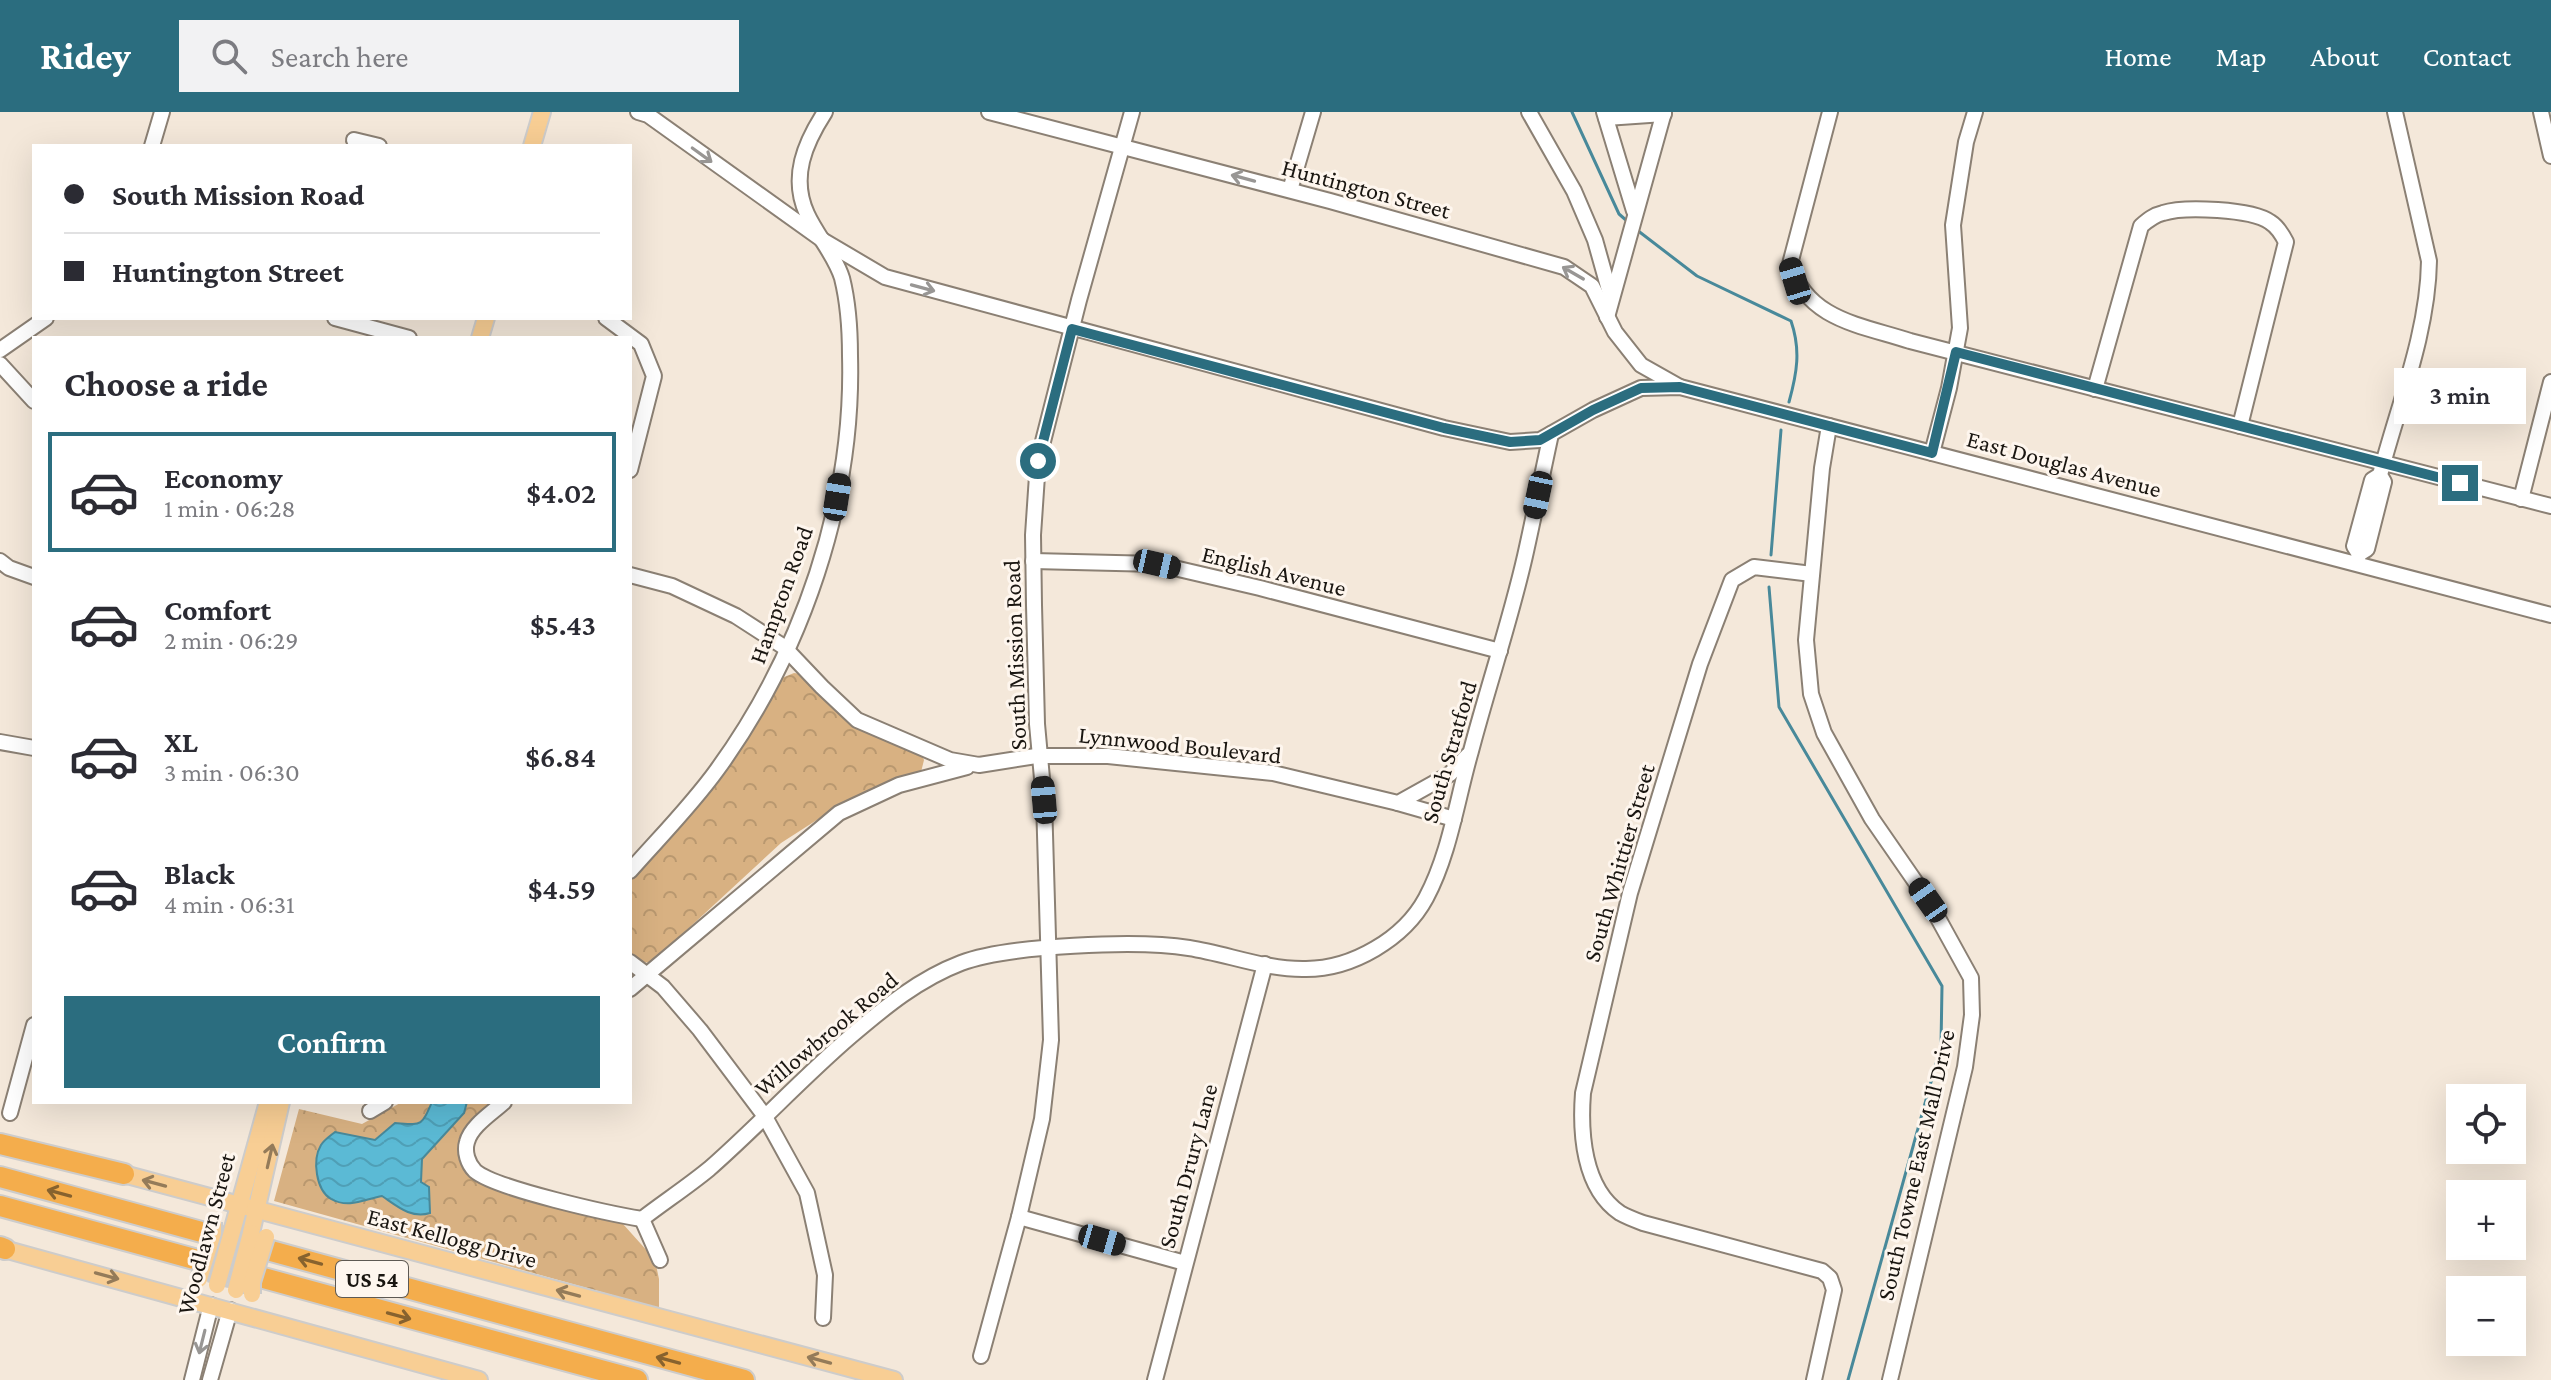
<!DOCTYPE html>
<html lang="en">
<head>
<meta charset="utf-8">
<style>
	body { margin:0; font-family:"Crimson Pro",serif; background:#f2f2f3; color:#2b2b33; height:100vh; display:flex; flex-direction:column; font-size:30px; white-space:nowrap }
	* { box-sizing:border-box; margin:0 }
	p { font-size:26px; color:#7c7c81 }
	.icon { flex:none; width:44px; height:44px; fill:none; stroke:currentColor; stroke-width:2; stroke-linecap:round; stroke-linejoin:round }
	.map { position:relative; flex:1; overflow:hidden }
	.side { position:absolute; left:32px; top:224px; width:600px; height:768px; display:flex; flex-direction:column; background:#fff; border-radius:0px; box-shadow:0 8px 32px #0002 }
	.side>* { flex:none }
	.hud { position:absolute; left:32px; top:32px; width:600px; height:176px; border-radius:0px; box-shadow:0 8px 32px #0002; display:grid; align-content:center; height:176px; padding:0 32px; background:#fff }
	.controls { position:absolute; left:2446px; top:972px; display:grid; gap:16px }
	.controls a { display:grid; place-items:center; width:80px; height:80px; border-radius:0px; background:#fff; box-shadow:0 8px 32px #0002; font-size:40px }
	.end { position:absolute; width:36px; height:36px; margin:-18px; border:10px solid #2b6d7f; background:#fff; box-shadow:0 0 0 4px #fff }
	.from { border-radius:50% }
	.bubble { position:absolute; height:56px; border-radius:0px; background:#fff; box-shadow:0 8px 32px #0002; font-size:26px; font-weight:600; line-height:56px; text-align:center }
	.car { position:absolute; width:24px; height:48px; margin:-24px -12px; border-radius:10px; box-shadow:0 0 6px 2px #0007; background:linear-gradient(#222 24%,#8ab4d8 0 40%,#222 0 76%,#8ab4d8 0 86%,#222 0) }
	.hud b { display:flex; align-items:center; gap:28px; height:76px; font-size:30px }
	.hud b+b { border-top:2px solid #e1e1e2 }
	.hud i { width:20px; height:20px; background:#2b2b33 }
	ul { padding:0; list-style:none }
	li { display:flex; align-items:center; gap:24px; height:120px; margin:0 16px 12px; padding:0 16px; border:4px solid transparent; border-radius:0px }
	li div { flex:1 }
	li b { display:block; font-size:30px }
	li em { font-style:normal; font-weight:600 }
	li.current { border-color:#2b6d7f }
	li>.icon { width:72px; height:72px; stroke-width:1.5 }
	h2 { padding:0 32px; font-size:36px; line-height:96px }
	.cta { display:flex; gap:16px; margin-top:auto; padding:16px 32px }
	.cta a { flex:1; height:92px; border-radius:0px; background:#2b6d7f; color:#fff; font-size:32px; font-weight:600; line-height:92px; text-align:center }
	header { display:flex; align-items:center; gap:48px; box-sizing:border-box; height:112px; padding:0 40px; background:#2b6d7f; color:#fff }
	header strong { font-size:38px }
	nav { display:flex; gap:44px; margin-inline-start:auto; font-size:28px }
	.search { width:560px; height:72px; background:#f2f2f3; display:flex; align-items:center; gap:20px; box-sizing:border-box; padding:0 28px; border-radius:0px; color:#7c7c81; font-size:30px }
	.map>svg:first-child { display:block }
	.park { fill:url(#park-crowns) }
	.water { fill:url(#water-waves); stroke:#48899a; stroke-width:2 }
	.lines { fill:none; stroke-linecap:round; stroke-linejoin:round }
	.stream { stroke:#48899a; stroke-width:3 }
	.minor-casing { stroke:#8b8074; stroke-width:18 }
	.major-casing { stroke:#cdcccb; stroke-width:20 }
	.highway-casing { stroke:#cdcccb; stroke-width:24 }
	.minor { stroke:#fff; stroke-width:14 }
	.major { stroke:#f8ce94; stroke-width:16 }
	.highway { stroke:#f4ad4c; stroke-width:20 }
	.major-bridge-casing { stroke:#cdcccb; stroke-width:20; stroke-linecap:butt }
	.major-bridge { stroke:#f8ce94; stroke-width:16 }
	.oneway { stroke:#989694 }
	.oneway2 { stroke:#947b59 }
	.oneway3 { stroke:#87622e }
	.route { stroke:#2b6d7f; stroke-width:10 }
	.labels { text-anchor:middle; stroke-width:6; stroke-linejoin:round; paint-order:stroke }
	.shield { fill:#fef6ee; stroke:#5e5953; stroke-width:2 }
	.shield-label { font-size:22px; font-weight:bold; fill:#1a1611 }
	.street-label { font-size:24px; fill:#1a1611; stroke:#fef6ee }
</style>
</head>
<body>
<header>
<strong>Ridey</strong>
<div class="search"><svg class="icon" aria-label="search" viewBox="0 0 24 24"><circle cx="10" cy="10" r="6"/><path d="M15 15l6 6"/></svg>Search here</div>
<nav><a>Home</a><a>Map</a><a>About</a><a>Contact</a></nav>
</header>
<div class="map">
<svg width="2551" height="1268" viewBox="0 0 2551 1268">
	<defs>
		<pattern id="park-crowns" width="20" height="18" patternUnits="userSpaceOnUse" patternTransform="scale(2)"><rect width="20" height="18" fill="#d8b182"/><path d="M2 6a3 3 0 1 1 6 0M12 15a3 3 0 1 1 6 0" fill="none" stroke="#b9986f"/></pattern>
		<pattern id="water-waves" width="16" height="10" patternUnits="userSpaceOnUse" patternTransform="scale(2)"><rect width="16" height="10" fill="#5bbad5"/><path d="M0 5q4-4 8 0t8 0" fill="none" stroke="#4f9fb6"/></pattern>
	</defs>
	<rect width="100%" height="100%" fill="#f4e8da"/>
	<g class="park">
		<path d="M 794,561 L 801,562 L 838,601 L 859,615 L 922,643 L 924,648 L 921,660 L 837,695 L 781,731 L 652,850 L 640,851 L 630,844 L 630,768 L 705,683 L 777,568 Z"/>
		<path d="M 402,990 L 497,990 L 470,1014 L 466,1055 L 623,1112 L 649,1141 L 656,1153 L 659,1167 L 659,1196 L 274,1089 L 299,997 L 362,1012 Z"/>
	</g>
	<path class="water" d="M 432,990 L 467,990 L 464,1001 L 422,1047 L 421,1070 L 429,1075 L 430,1101 C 411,1107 397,1094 382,1084 C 365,1087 349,1097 331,1087 C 316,1078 312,1048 321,1033 C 324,1028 330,1024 335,1020 L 375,1028 L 395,1011 C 422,1013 421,1015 432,990 Z"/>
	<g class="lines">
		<g class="stream">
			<path d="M 1572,0 L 1619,102 L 1627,109"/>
			<path d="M 1637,118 L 1697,164 L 1791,209 C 1801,238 1797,261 1789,290"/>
			<path d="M 1771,443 L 1781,318"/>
			<path d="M 1769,475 L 1779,595 L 1942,874 L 1941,934 L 1848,1268"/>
		</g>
		<defs>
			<g id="minor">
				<path d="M 638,0 L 648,3 L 824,129 L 885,165 L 1444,316 L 1510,330 L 1540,328 L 1593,298 L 1641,276 L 1680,275 L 2551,503"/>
				<path d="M 989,0 L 1330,89 L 1564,155 L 1592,174 L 1615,220 L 1641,253 L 1680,275"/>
				<path d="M 1529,0 L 1574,79 L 1595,128 L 1611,185"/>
				<path d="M 1604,0 L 1634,99"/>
				<path d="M 1830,0 L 1790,152 C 1807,208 1861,213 1910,229 L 2551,394"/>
				<path d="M 2541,0 L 2551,44"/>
				<path d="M 1606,6 L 1664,2"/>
				<path d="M 354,28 L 379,34"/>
				<path d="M 152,34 L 162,0"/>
				<path d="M 1290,78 L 1313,0"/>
				<path d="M 1607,205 L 1664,0"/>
				<path d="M 335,206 L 409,226"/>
				<path d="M 606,206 L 641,232 L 654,264 L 630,358"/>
				<path d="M 0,238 L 46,206"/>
				<path d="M 0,252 L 34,289"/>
				<path d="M 2095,277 L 2141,114 C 2148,108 2154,103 2163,101 C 2184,94 2252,97 2270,110 C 2278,115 2282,122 2286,130 L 2240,314"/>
				<path d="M 1829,314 L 1822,356 L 1806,528 L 1811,582 L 1824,621 L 1872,707 L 1928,788 L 1971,866 L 1972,903 L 1965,955 L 1890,1268"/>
				<path d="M 1932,341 L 1949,276 L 1960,216 L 1953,113 L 1966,30 L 1975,0"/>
				<path d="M 2521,387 L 2551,270"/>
				<path d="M 2359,442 L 2367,437 L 2384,370 L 2380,363 C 2398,294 2428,221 2429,149 L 2395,0"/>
				<path d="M 0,449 L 9,456 L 34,465"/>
				<path d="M 1033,449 L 1157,452 L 1260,476 L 1500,539"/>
				<path d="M 2357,450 L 2359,442 L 2354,434 L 2372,368 L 2380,363"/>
				<path d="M 1812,462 L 1754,455 L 1732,468 L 1700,552 L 1630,781 L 1583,981 C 1580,1020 1583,1076 1620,1101 C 1627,1105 1635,1108 1643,1111 L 1822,1159 L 1830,1166 L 1834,1178 L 1814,1268"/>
				<path d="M 630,463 L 672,474 L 736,504 L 784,535 L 822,575 L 857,608 L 950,648 L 979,653 L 1036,644 L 1108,644 L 1273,661 L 1398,691 L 1450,662 L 1468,643"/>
				<path d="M 0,630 L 34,636"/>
				<path d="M 1398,691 L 1454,707"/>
				<path d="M 630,759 C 659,726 691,694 717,658 C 802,541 854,390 850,244 C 850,219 848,190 842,166 C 835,143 817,124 807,102 C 790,65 805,31 825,0"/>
				<path d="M 630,850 L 663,875 L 700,918 L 764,1003 L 807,1081 L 825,1163 L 823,1206"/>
				<path d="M 630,877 L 839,701 L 899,673 L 967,655"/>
				<path d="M 504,990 C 492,1001 471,1014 467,1030 C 464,1040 468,1052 475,1059 C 496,1077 611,1102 642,1107 C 664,1090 687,1075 709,1057 C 758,1014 802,966 851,924 C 885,895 919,867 961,851 C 1008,833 1139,828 1189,836 C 1228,842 1266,858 1306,857 C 1352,857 1404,827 1426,786 C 1450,741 1457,687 1471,639 C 1488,574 1510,510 1525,444 C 1534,404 1542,363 1551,322"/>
				<path d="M 370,999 L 385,990"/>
				<path d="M 10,1001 L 34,913"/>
				<path d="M 1019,1105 L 1185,1151"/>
				<path d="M 642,1107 L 660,1148"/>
				<path d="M 981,1244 L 1019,1105 L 1042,1007 L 1051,928 L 1044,688 L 1037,612 L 1034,493 L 1033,423 L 1038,349 L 1079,188 L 1132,0"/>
				<path d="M 192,1268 L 211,1193"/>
				<path d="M 210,1268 L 230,1198"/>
				<path d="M 1155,1268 L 1265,852"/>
			</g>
			<g id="major">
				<path d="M 532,34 L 542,0"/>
				<path d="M 480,226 L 486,206"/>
				<path d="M 116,1060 L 894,1268"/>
				<path d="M 233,1116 L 268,990"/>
				<path d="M 251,1121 L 281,990"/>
				<path d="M 0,1136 L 479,1268"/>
			</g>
			<g id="highway">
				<path d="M 0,1032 L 124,1062"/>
				<path d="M 0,1065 L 744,1268"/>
				<path d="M 0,1094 L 637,1268"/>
				<path d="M 0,1135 L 5,1137"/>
			</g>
		</defs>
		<use href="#minor" class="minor-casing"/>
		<use href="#major" class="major-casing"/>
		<use href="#highway" class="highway-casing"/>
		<use href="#minor" class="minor"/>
		<use href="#major" class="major"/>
		<use href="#highway" class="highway"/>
		<defs>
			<g id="major-bridge">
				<path d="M 199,1167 L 213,1121 L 213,1110"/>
				<path d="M 217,1173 L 233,1116"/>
				<path d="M 236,1178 L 251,1121"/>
				<path d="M 252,1182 L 252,1170 L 266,1125"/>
			</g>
		</defs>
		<use href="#major-bridge" class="major-bridge-casing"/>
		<use href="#major-bridge" class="major-bridge"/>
	</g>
	<defs><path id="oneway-shaft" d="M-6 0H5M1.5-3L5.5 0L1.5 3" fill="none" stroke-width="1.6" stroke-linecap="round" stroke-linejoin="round" transform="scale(2)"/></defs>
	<g class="oneway">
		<use href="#oneway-shaft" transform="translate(702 43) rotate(36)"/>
		<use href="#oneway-shaft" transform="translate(1243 66) rotate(-165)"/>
		<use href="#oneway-shaft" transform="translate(1573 161) rotate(-150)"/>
		<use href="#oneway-shaft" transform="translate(923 176) rotate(15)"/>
		<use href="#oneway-shaft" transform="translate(202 1230) rotate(104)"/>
	</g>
	<g class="oneway2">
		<use href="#oneway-shaft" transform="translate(270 1044) rotate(-77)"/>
		<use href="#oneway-shaft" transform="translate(154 1071) rotate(-165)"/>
		<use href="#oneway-shaft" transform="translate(107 1164) rotate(15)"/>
		<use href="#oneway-shaft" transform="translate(568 1181) rotate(-165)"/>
		<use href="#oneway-shaft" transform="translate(819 1248) rotate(-165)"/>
	</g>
	<g class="oneway3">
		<use href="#oneway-shaft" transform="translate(59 1081) rotate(-165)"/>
		<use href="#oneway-shaft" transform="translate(310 1149) rotate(-165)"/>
		<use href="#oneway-shaft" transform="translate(399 1204) rotate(15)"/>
		<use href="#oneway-shaft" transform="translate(668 1248) rotate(-165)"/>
	</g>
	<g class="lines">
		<path class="route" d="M 1038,349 L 1072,217 L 1444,316 L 1510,330 L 1540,328 L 1593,298 L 1641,276 L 1680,275 L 1932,341 L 1956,240 L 2460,371"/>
	</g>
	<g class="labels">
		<rect class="shield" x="336" y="1149" width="72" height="36" rx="6"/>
		<g class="shield-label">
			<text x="372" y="1175">US 54</text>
		</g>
		<g class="street-label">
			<text transform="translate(1366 77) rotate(15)" y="8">Huntington Street</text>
			<text transform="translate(2064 352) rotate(15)" y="8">East Douglas Avenue</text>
			<text transform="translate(1274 459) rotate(14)" y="8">English Avenue</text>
			<text transform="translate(781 483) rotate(-70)" y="8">Hampton Road</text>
			<text transform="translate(1015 543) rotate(-92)" y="8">South Mission Road</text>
			<text transform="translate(1180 633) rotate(6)" y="8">Lynnwood Boulevard</text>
			<text transform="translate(1449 640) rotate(-74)" y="8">South Stratford</text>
			<text transform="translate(1619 751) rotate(-74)" y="8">South Whittier Street</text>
			<text transform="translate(826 922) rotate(-40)" y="8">Willowbrook Road</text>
			<text transform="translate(1916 1053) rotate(-77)" y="8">South Towne East Mall Drive</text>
			<text transform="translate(1188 1054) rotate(-75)" y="8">South Drury Lane</text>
			<text transform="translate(206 1122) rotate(-75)" y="8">Woodlawn Street</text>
			<text transform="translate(452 1126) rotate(15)" y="8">East Kellogg Drive</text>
		</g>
	</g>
</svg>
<div class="controls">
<a><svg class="icon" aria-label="locate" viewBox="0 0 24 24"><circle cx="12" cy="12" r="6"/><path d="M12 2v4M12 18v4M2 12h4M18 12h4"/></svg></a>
<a>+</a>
<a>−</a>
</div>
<i class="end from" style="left:1038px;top:349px"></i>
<i class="end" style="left:2460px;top:371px"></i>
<div class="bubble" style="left:2394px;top:256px;width:132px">3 min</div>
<i class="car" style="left:1795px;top:169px;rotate:343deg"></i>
<i class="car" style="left:1538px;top:383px;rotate:192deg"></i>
<i class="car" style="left:837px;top:385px;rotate:9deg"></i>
<i class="car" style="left:1157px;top:452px;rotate:103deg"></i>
<i class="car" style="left:1044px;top:688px;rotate:355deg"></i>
<i class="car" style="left:1928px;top:788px;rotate:325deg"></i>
<i class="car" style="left:1102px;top:1128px;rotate:106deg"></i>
<div class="hud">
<b><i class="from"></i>South Mission Road</b>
<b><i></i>Huntington Street</b>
</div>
<section class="side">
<h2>Choose a ride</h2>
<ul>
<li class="current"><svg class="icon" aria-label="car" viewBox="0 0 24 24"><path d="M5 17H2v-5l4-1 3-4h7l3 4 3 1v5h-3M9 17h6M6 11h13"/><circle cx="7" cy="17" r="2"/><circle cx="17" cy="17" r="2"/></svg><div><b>Economy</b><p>1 min · 06:28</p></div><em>$4.02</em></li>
<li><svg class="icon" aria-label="car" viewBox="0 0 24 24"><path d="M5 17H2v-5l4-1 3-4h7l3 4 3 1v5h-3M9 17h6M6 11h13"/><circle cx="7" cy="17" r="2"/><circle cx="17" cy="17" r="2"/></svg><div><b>Comfort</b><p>2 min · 06:29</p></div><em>$5.43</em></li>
<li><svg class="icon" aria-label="car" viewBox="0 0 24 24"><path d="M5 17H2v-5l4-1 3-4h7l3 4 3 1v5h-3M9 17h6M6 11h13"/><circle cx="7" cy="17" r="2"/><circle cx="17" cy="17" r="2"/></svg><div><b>XL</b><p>3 min · 06:30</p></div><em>$6.84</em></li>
<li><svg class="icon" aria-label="car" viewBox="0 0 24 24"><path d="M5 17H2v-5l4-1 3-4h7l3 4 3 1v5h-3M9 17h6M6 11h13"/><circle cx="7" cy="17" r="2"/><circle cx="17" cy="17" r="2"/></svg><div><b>Black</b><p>4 min · 06:31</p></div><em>$4.59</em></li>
</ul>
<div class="cta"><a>Confirm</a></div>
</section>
</div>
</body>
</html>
